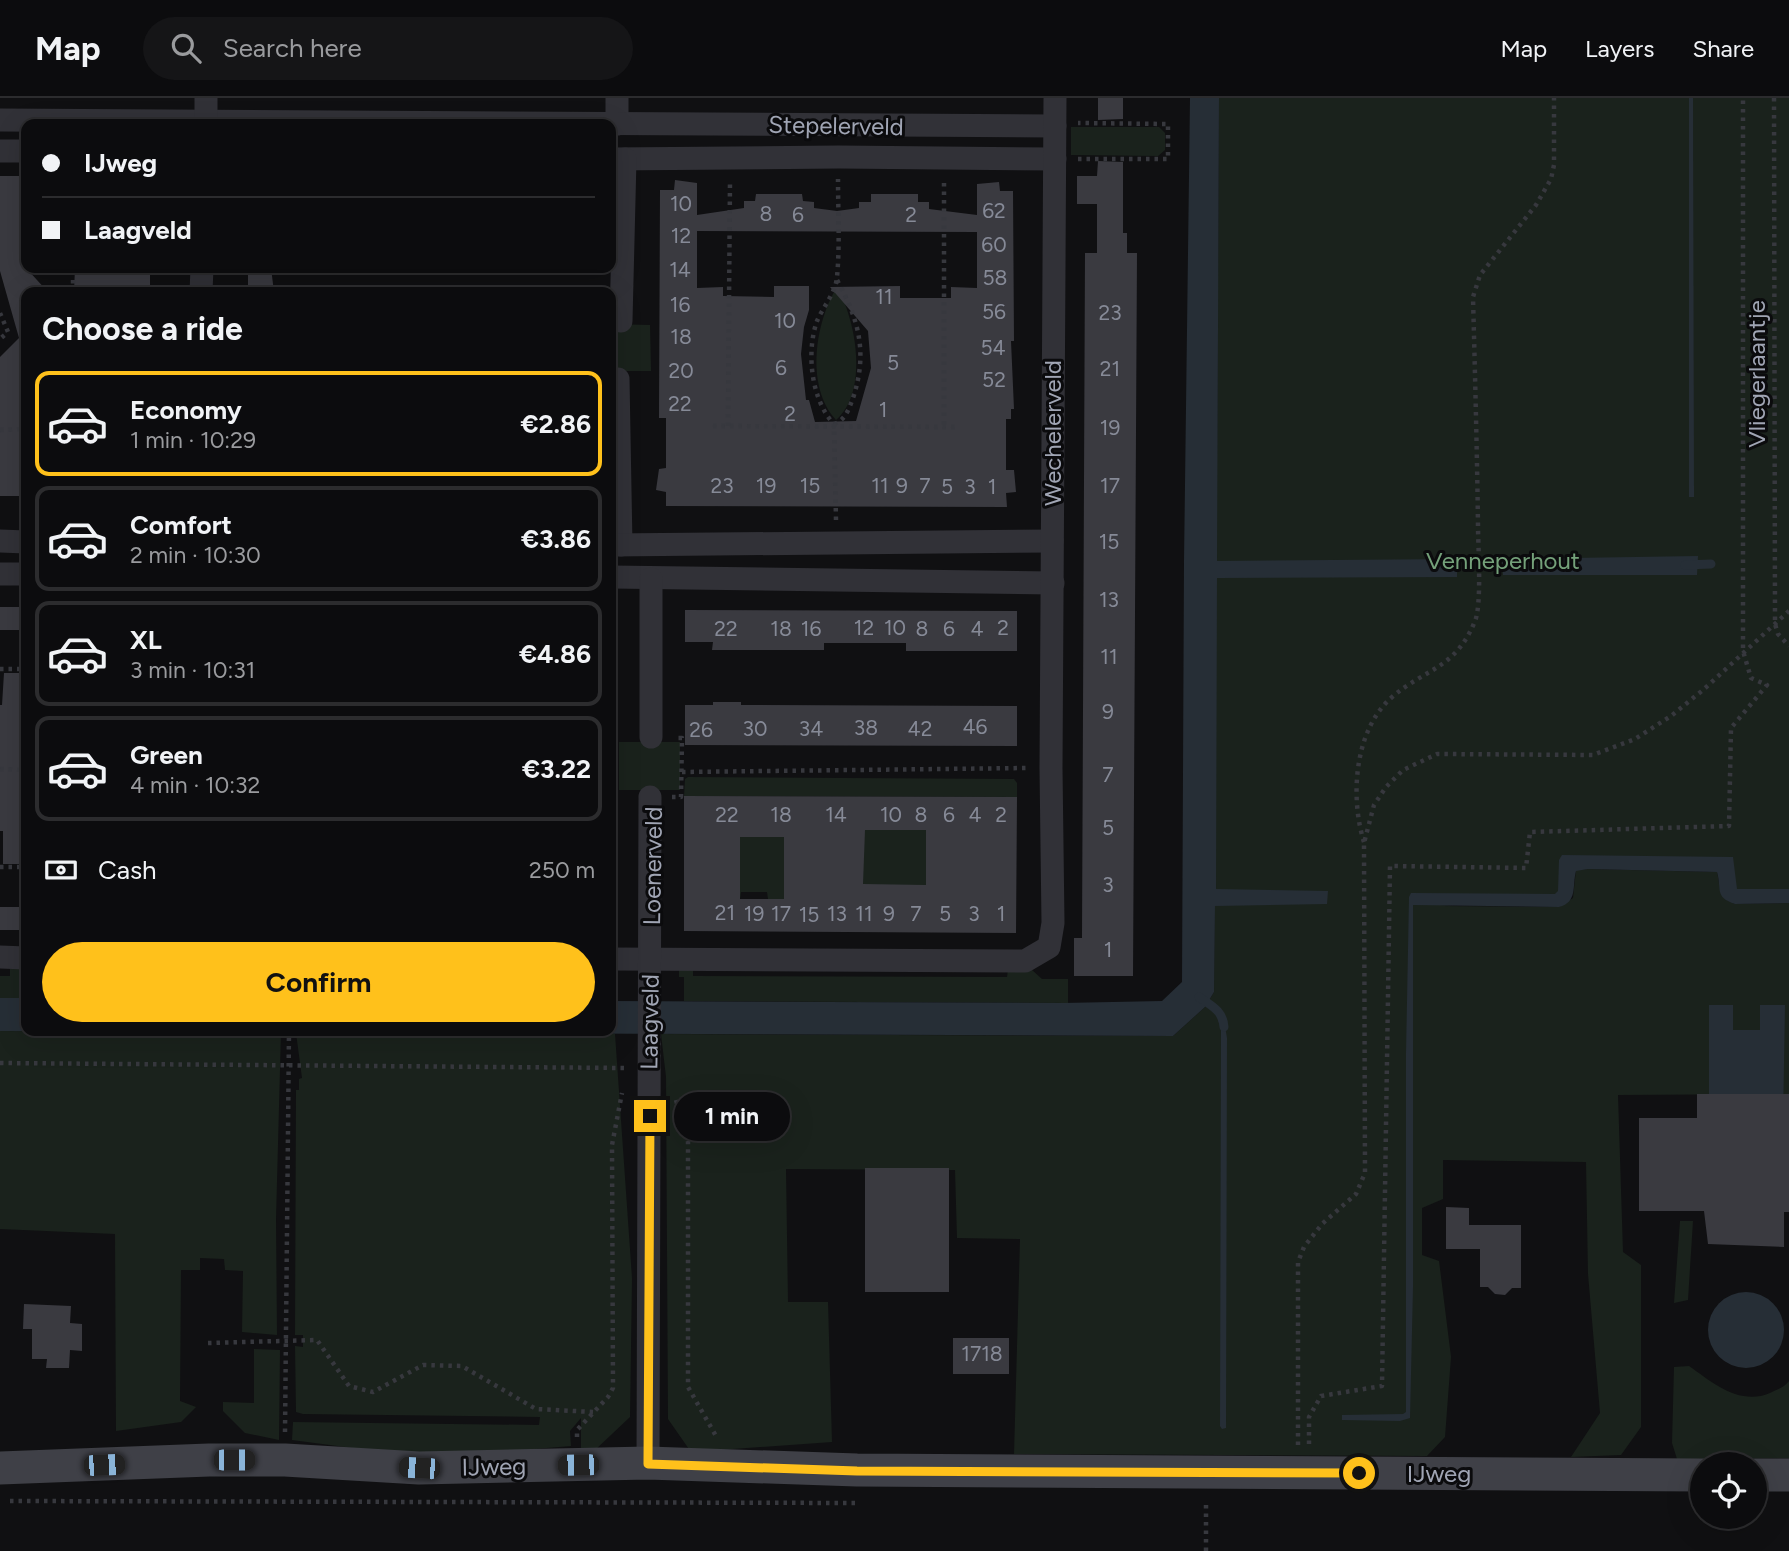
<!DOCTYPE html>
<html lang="en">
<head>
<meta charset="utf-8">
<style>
	body { margin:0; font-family:Figtree,sans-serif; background:#151517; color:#f1f3f6; height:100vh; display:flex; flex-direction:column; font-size:26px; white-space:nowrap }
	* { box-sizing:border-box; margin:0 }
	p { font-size:23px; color:#9a9b9e }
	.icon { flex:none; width:38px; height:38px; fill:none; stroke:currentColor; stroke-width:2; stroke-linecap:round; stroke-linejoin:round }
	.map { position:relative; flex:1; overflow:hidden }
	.sheet { position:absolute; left:21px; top:189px; width:595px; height:749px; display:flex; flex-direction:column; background:#0c0c0e; border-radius:14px; box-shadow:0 7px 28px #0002,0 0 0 2px #2c2c2e }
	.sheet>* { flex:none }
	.banner { position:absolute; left:21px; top:21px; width:595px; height:154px; border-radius:14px; box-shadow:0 7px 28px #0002,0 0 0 2px #2c2c2e; display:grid; align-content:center; height:154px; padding:0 21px; background:#0c0c0e }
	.fabs { position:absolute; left:1690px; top:1354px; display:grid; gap:14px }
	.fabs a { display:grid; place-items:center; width:77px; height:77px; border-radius:50%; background:#0c0c0e; box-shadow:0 7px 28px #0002,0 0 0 2px #2c2c2e; font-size:35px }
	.end { position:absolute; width:32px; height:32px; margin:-16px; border:9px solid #ffc11b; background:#111; box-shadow:0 0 0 4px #111 }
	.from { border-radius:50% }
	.bubble { position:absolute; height:49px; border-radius:24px; background:#0c0c0e; box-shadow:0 7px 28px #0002,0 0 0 2px #2c2c2e; font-size:23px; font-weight:700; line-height:49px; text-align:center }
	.car { position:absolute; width:21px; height:42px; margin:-21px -10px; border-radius:9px; box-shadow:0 0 5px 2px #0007; background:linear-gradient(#222 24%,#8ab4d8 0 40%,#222 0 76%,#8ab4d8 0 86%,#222 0) }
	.banner b { display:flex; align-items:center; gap:24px; height:66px; font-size:26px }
	.banner b+b { border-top:2px solid #2c2c2e }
	.banner i { width:18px; height:18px; background:#f1f3f6 }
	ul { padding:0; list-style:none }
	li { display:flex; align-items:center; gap:21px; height:105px; margin:0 14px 10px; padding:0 7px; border:4px solid #2c2c2e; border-radius:14px }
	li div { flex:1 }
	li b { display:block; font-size:26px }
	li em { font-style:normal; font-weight:700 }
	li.current { border-color:#ffc11b }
	li>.icon { width:63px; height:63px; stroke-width:1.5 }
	h2 { padding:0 21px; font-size:32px; line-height:84px }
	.pay { display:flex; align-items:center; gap:18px; height:77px; padding:0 21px; font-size:26px }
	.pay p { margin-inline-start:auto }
	.primary-button { display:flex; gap:14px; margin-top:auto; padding:14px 21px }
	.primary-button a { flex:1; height:80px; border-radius:42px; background:#ffc11b; color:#111; font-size:28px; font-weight:700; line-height:80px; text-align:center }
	header { display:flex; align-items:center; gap:42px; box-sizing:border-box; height:98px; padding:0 35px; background:#0c0c0e; border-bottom:2px solid #2c2c2e }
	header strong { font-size:33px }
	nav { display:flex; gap:38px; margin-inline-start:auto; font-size:24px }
	.search { width:490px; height:63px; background:#151517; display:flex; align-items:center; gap:18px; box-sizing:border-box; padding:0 24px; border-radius:38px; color:#9a9b9e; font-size:26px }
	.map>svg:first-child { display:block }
	.green { fill:#1a221c }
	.water { fill:#262e36 }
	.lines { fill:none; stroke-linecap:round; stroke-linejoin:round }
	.stream { stroke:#262e36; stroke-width:9 }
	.building { fill:#3a3a40; fill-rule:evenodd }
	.path { stroke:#37383e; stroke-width:4.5; stroke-dasharray:3.5 5; stroke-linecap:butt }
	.street { stroke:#313137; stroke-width:23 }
	.secondary { stroke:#3f4047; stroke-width:33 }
	.route { stroke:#ffc11b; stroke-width:9 }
	.labels { text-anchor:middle; stroke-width:6; stroke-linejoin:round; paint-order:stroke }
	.number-label { font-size:21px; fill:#868a97 }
	.street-label { font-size:24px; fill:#a0a5b4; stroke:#0b0b0d }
	.park-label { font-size:24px; fill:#74a17a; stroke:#0b0b0d }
</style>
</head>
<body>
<header>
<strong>Map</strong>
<div class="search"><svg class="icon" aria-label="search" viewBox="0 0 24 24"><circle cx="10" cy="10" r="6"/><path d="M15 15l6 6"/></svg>Search here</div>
<nav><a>Map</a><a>Layers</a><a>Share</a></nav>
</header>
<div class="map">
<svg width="1789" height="1453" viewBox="0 0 1789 1453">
	<rect width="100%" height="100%" fill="#101012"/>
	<g class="green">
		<path d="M 1219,0 L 1789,0 L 1789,798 L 1726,799 L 1724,766 L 1571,765 L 1570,799 L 1441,808 L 1559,809 L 1573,800 L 1576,772 L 1588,771 L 1717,774 C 1721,790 1717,800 1735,806 L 1789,805 L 1789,996 L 1618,997 L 1623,1154 L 1641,1167 L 1641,1329 L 1621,1357 L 1571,1359 L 1600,1315 L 1588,1176 L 1586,1064 L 1443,1062 L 1443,1101 L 1422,1110 L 1422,1157 L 1439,1163 L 1451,1259 L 1445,1339 L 1427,1358 L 1014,1356 L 1020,1141 L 957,1140 L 955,1072 L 786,1071 L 788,1204 L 828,1204 L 832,1344 L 691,1354 L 668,1321 L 666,979 L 661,936 L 1173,938 L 1205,909 L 1214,894 Z"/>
		<path d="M 1071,29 L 1159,29 L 1165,35 L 1165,52 L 1158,58 L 1071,57 Z"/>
		<path d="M 837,189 C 856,222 869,293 836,322 C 805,289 815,224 837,189 Z"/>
		<path d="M 611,226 L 650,227 L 651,273 L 611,273 Z"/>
		<rect x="619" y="644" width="61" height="48"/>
		<path d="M 688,679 L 1014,681 L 1017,685 L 1017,699 L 684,698 L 685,681 Z"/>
		<path d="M 851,732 L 933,732 L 1016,794 L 893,787 L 822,801 L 768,801 L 767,794 L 741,794 L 740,801 L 713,793 L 684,793 L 684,739 Z"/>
		<path d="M 10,869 L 26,869 L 26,900 L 0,900 L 0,878 L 10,878 Z"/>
		<path d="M 693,871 L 693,878 L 1007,879 L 1008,872 L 1032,872 L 1042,881 L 1068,881 L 1068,905 L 684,903 L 684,879 L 679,879 L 679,872 Z"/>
		<path d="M 0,933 L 281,934 L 276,1121 L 277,1237 L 242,1234 L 243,1173 L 225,1172 L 224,1161 L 200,1160 L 200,1172 L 181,1172 L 180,1303 L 196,1309 L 181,1324 L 116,1333 L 115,1136 L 0,1131 Z"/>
		<path d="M 296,935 L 615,936 L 632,1180 L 630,1319 L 594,1353 L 581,1353 L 581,1320 L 570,1333 L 571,1348 L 428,1360 L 292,1342 L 293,1324 L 539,1327 L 540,1319 L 303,1316 L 296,1314 L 295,1248 L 303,1249 L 303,1237 L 295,1237 L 296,992 L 299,992 L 299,981 L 302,980 Z"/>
		<path d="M 1680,1123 L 1693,1123 L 1688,1202 L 1674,1205 Z"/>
		<path d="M 254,1251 L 280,1252 L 279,1342 L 245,1335 L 223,1313 L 223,1304 L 254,1305 Z"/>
		<path d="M 1689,1268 C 1713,1285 1740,1308 1770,1295 C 1777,1291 1784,1290 1789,1283 L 1789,1360 L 1677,1361 L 1672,1345 L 1674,1269 Z"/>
	</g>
	<g class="water">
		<path d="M 1190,0 L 1219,0 L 1217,463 L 1457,461 L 1457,479 L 1217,480 L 1216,791 L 1328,793 L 1327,806 L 1215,808 L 1214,894 L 1205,909 L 1173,938 L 0,933 L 0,900 L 26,900 L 26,933 L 611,933 L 611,903 L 1063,905 L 1162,903 L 1182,884 L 1184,464 Z"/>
		<path d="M 1689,0 L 1693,0 L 1694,399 L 1689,399 Z"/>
		<path d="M 1698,458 L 1697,477 L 1503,477 L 1502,461 Z"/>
		<path d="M 1562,757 L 1733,759 L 1737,791 L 1789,791 L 1789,805 L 1735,806 C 1714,799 1722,791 1717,774 L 1588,771 L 1576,773 C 1572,788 1578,804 1559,809 L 1413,807 L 1413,1189 L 1410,1320 L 1400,1323 L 1342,1322 L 1342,1317 L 1403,1316 L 1406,1314 L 1406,956 L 1409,799 L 1411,795 L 1555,796 L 1558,793 L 1559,762 Z"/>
		<path d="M 1709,907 L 1733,907 L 1733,932 L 1760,932 L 1760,907 L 1785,907 L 1783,1023 L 1709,1004 Z"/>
		<path d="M 1223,916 L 1227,940 L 1226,1328 L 1226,1330 L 1222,1331 L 1220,1328 L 1221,931 L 1218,922 Z"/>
		<circle cx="1746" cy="1232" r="38"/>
	</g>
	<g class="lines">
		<g class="stream">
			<path d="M 1685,467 L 1711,466"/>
			<path d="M 1199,899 C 1212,908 1223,913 1224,929"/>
		</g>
	</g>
	<g class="building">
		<path d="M 1098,0 L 1123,0 L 1123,21 L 1098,22 Z"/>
		<path d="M 1098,63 L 1123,64 L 1123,135 L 1127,135 L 1127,155 L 1137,155 L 1133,878 L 1074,878 L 1074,840 L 1082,840 L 1085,155 L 1097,155 L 1097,106 L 1077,106 L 1077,78 L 1097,78 Z"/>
		<path d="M 0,78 L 26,78 L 26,170 L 48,194 L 26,194 L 26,398 L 0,398 L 0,259 L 19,240 L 0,173 Z"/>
		<path d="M 675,82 L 697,85 L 697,117 L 744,110 L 744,103 L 755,103 L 756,96 L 802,96 L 803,103 L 814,104 L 814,110 L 837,113 L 859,110 L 859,104 L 871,104 L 871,96 L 918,96 L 918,104 L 929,104 L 929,111 L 977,117 L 977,86 L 999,84 L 1000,93 L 1013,93 L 1014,243 L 1011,243 L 1014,311 L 1011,311 L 1011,321 L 1006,321 L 1006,372 L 1014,372 L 1016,394 L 1006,395 L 1007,409 L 666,408 L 666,394 L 656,392 L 659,371 L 666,370 L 666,320 L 659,320 L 660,92 L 674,92 ZM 697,133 L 977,134 L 977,190 L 951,189 L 951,200 L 900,200 L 900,188 L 830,189 L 868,233 L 871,270 L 856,323 L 815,324 L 809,302 L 806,302 L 801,256 L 804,229 L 809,212 L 809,188 L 774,188 L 774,199 L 723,198 L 723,189 L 697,190 Z"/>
		<path d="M 75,170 L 150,170 L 150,194 L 74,194 Z"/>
		<path d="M 248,170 L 271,170 L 274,194 L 248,194 Z"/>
		<rect x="0" y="509" width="26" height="23"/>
		<path d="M 685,512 L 1017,513 L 1017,553 L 906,553 L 906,545 L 824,545 L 824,552 L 712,552 L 713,544 L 685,544 Z"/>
		<path d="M 4,575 L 26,575 L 26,766 L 3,766 L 3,733 L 0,733 L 0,607 L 2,607 Z"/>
		<path d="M 713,604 L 741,604 L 741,607 L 1017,608 L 1017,648 L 685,647 L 685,607 L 713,607 Z"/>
		<path d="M 684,698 L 1017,699 L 1016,835 L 684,833 ZM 865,732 L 926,732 L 926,787 L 863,786 ZM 740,739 L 784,739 L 784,801 L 740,801 Z"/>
		<path d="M 0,809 L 26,809 L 25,832 L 0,832 Z"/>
		<path d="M 1697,996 L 1789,996 L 1789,1114 L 1784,1114 L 1784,1149 L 1708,1146 L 1704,1113 L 1639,1113 L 1639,1020 L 1697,1020 Z"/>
		<rect x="865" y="1070" width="84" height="124"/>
		<path d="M 1446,1109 L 1469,1110 L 1469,1127 L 1521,1127 L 1521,1190 L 1512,1190 L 1505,1197 L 1495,1196 L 1488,1189 L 1480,1189 L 1480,1151 L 1446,1151 Z"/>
		<path d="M 24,1206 L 71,1208 L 70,1225 L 82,1226 L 82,1253 L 70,1252 L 69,1270 L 46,1270 L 47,1261 L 32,1261 L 32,1231 L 23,1231 Z"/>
		<rect x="953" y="1240" width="56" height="36"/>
	</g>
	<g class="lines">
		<g class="path">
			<path d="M 1774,0 L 1775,526 L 1778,536 L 1789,548"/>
			<path d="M 1078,61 L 1168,61 L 1168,26 L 1078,25"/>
			<path d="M 944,85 L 944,329"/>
			<path d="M 73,194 L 73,170"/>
			<path d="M 0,215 L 8,234 L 0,241"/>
			<path d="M 834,326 C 846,322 849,310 853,300 C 868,255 859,222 837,182"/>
			<path d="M 713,328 L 959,329"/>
			<path d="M 728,328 L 730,83"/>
			<path d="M 0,332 L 26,331"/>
			<path d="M 836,422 L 834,326 C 811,302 806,254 817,223 C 823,209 836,194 837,179 C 840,147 838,113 838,81"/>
			<path d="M 0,571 L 26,571"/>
			<path d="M 0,671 L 26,672"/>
			<path d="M 682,674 L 1026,670"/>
			<path d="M 672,699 L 681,699 L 682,640 L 674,640"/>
			<path d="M 1364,744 C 1350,700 1354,633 1391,600 C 1425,570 1455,572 1475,523 C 1482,506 1478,448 1478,428 C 1477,352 1475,276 1473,199 L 1480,177 L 1536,107 L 1551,81 L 1554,67 L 1554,0"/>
			<path d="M 0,769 L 26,769"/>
			<path d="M 0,965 L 625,970"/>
			<path d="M 676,1002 L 688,1044 L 688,1289 L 716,1338"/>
			<path d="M 208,1245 L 317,1242 L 349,1288 L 373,1294 L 423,1267 L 462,1268 L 536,1311 L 593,1314"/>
			<path d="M 285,1334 L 289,933"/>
			<path d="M 577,1339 L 577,1332 L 608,1299 L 613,1290 L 612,1047 L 622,995"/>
			<path d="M 1309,1346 L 1309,1319 L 1321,1298 L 1382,1288 L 1390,768 L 1526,770 L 1530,734 L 1729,728 L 1731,630 L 1767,587 L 1751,580 L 1743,553 L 1743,0"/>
			<path d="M 1298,1347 L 1298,1164 L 1304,1149 L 1322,1126 L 1356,1096 L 1365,1075 L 1364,745 L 1374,707 L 1386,689 L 1403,672 L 1437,656 L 1593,657 L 1635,641 L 1671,618 L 1703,592 L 1789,513"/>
			<path d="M 10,1403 L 858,1405"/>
			<path d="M 1206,1453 L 1206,1404"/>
		</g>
		<g class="street">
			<path d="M 617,0 L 617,26"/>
			<path d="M 0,22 L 1055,28"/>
			<path d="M 206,24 L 206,0"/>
			<path d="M 0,53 L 26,53"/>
			<path d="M 611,61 L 839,59 L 1055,61"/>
			<path d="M 201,194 L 202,170"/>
			<path d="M 621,223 L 625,61"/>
			<path d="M 618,281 L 621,447"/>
			<path d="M 0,443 L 26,444"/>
			<path d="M 611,447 L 1052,443"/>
			<path d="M 0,476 L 26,476"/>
			<path d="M 611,479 L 1053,485"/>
			<path d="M 651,639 L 651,481"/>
			<path d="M 0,859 L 26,860"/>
			<path d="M 611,861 L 1025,863 L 1049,849 L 1053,825 L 1051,670 L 1055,0"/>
			<path d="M 648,1365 L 650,699"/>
		</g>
		<g class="secondary">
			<path d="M 0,1370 L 209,1362 L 285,1362 L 419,1370 L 648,1365 L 857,1372 L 1703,1377"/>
			<path d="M 1755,1377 L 1789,1377"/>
		</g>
	</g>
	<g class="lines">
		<path class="route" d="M 650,1018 L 648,1366 L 857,1373 L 1359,1375"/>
	</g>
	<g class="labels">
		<g class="number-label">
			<text x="681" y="113">10</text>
			<text x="994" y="120">62</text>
			<text x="766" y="123">8</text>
			<text x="798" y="124">6</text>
			<text x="911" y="124">2</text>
			<text x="681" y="145">12</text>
			<text x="994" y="154">60</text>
			<text x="680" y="179">14</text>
			<text x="995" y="187">58</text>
			<text x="884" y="206">11</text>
			<text x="680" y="214">16</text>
			<text x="994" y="221">56</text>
			<text x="1110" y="222">23</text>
			<text x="785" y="230">10</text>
			<text x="681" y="246">18</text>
			<text x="993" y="257">54</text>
			<text x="893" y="272">5</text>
			<text x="781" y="277">6</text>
			<text x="1110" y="278">21</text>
			<text x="681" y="280">20</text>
			<text x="994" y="289">52</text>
			<text x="680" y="313">22</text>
			<text x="883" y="319">1</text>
			<text x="790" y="323">2</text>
			<text x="1110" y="337">19</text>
			<text x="722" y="395">23</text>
			<text x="766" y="395">19</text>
			<text x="810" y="395">15</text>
			<text x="880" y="395">11</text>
			<text x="902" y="395">9</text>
			<text x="925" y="395">7</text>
			<text x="1110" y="395">17</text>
			<text x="947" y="396">5</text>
			<text x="970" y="396">3</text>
			<text x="992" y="396">1</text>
			<text x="1109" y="451">15</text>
			<text x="1109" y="509">13</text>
			<text x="864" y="537">12</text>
			<text x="895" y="537">10</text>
			<text x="1003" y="537">2</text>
			<text x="726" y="538">22</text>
			<text x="781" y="538">18</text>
			<text x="811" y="538">16</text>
			<text x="922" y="538">8</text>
			<text x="949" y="538">6</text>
			<text x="977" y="538">4</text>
			<text x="1109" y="566">11</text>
			<text x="1108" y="621">9</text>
			<text x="975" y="636">46</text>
			<text x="866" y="637">38</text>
			<text x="755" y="638">30</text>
			<text x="811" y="638">34</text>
			<text x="920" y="638">42</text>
			<text x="701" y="639">26</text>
			<text x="1108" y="684">7</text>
			<text x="727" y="724">22</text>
			<text x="781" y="724">18</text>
			<text x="836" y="724">14</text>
			<text x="891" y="724">10</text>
			<text x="921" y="724">8</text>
			<text x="949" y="724">6</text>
			<text x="975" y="724">4</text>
			<text x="1001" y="724">2</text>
			<text x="1108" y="737">5</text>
			<text x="1108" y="794">3</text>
			<text x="725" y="822">21</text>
			<text x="754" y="823">19</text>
			<text x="781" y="823">17</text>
			<text x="837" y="823">13</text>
			<text x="864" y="823">11</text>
			<text x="889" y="823">9</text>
			<text x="916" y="823">7</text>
			<text x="945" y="823">5</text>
			<text x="974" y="823">3</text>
			<text x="1001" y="823">1</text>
			<text x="809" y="824">15</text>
			<text x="1108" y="859">1</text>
			<text x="982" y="1263">1718</text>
		</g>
		<g class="street-label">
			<text transform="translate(836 28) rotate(1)" y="8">Stepelerveld</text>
			<text transform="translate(1757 276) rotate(-90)" y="8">Vliegerlaantje</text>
			<text transform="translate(1053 335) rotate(-90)" y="8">Wechelerveld</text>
			<text transform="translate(653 768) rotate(-89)" y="8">Loenerveld</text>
			<text transform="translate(650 924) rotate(-89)" y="8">Laagveld</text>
			<text transform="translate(494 1369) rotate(-1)" y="8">IJweg</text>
			<text x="1439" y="1384">IJweg</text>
		</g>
		<g class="park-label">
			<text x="1503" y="471">Venneperhout</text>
		</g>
	</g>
</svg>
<div class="fabs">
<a><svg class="icon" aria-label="locate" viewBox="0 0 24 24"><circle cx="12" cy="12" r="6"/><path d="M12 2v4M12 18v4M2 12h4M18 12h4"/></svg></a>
</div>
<i class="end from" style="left:1359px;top:1375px"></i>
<i class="end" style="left:650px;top:1018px"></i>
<div class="bubble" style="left:674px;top:994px;width:116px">1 min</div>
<i class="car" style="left:234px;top:1362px;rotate:90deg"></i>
<i class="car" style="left:104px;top:1367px;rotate:88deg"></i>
<i class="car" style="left:578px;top:1367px;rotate:269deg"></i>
<i class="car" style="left:419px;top:1370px;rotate:273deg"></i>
<div class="banner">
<b><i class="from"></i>IJweg</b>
<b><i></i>Laagveld</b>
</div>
<section class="sheet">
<h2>Choose a ride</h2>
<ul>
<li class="current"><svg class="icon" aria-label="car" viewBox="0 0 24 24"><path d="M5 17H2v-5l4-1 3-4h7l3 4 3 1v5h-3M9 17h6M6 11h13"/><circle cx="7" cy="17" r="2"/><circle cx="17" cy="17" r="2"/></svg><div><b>Economy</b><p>1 min · 10:29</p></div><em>€2.86</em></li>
<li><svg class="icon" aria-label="car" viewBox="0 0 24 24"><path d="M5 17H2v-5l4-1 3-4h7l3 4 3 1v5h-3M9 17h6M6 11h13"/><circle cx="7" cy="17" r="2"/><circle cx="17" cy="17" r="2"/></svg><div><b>Comfort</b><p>2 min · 10:30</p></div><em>€3.86</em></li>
<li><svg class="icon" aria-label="car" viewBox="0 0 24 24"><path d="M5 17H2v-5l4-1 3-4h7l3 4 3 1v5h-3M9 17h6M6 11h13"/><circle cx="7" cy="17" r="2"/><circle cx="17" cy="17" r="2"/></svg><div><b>XL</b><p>3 min · 10:31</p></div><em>€4.86</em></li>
<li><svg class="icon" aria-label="car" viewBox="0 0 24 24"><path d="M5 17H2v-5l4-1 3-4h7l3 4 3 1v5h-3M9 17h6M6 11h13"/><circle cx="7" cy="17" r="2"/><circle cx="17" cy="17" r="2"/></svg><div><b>Green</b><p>4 min · 10:32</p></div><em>€3.22</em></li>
</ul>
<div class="pay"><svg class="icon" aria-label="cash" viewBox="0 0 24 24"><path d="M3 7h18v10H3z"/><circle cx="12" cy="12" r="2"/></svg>Cash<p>250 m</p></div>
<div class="primary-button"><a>Confirm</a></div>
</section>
</div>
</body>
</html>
